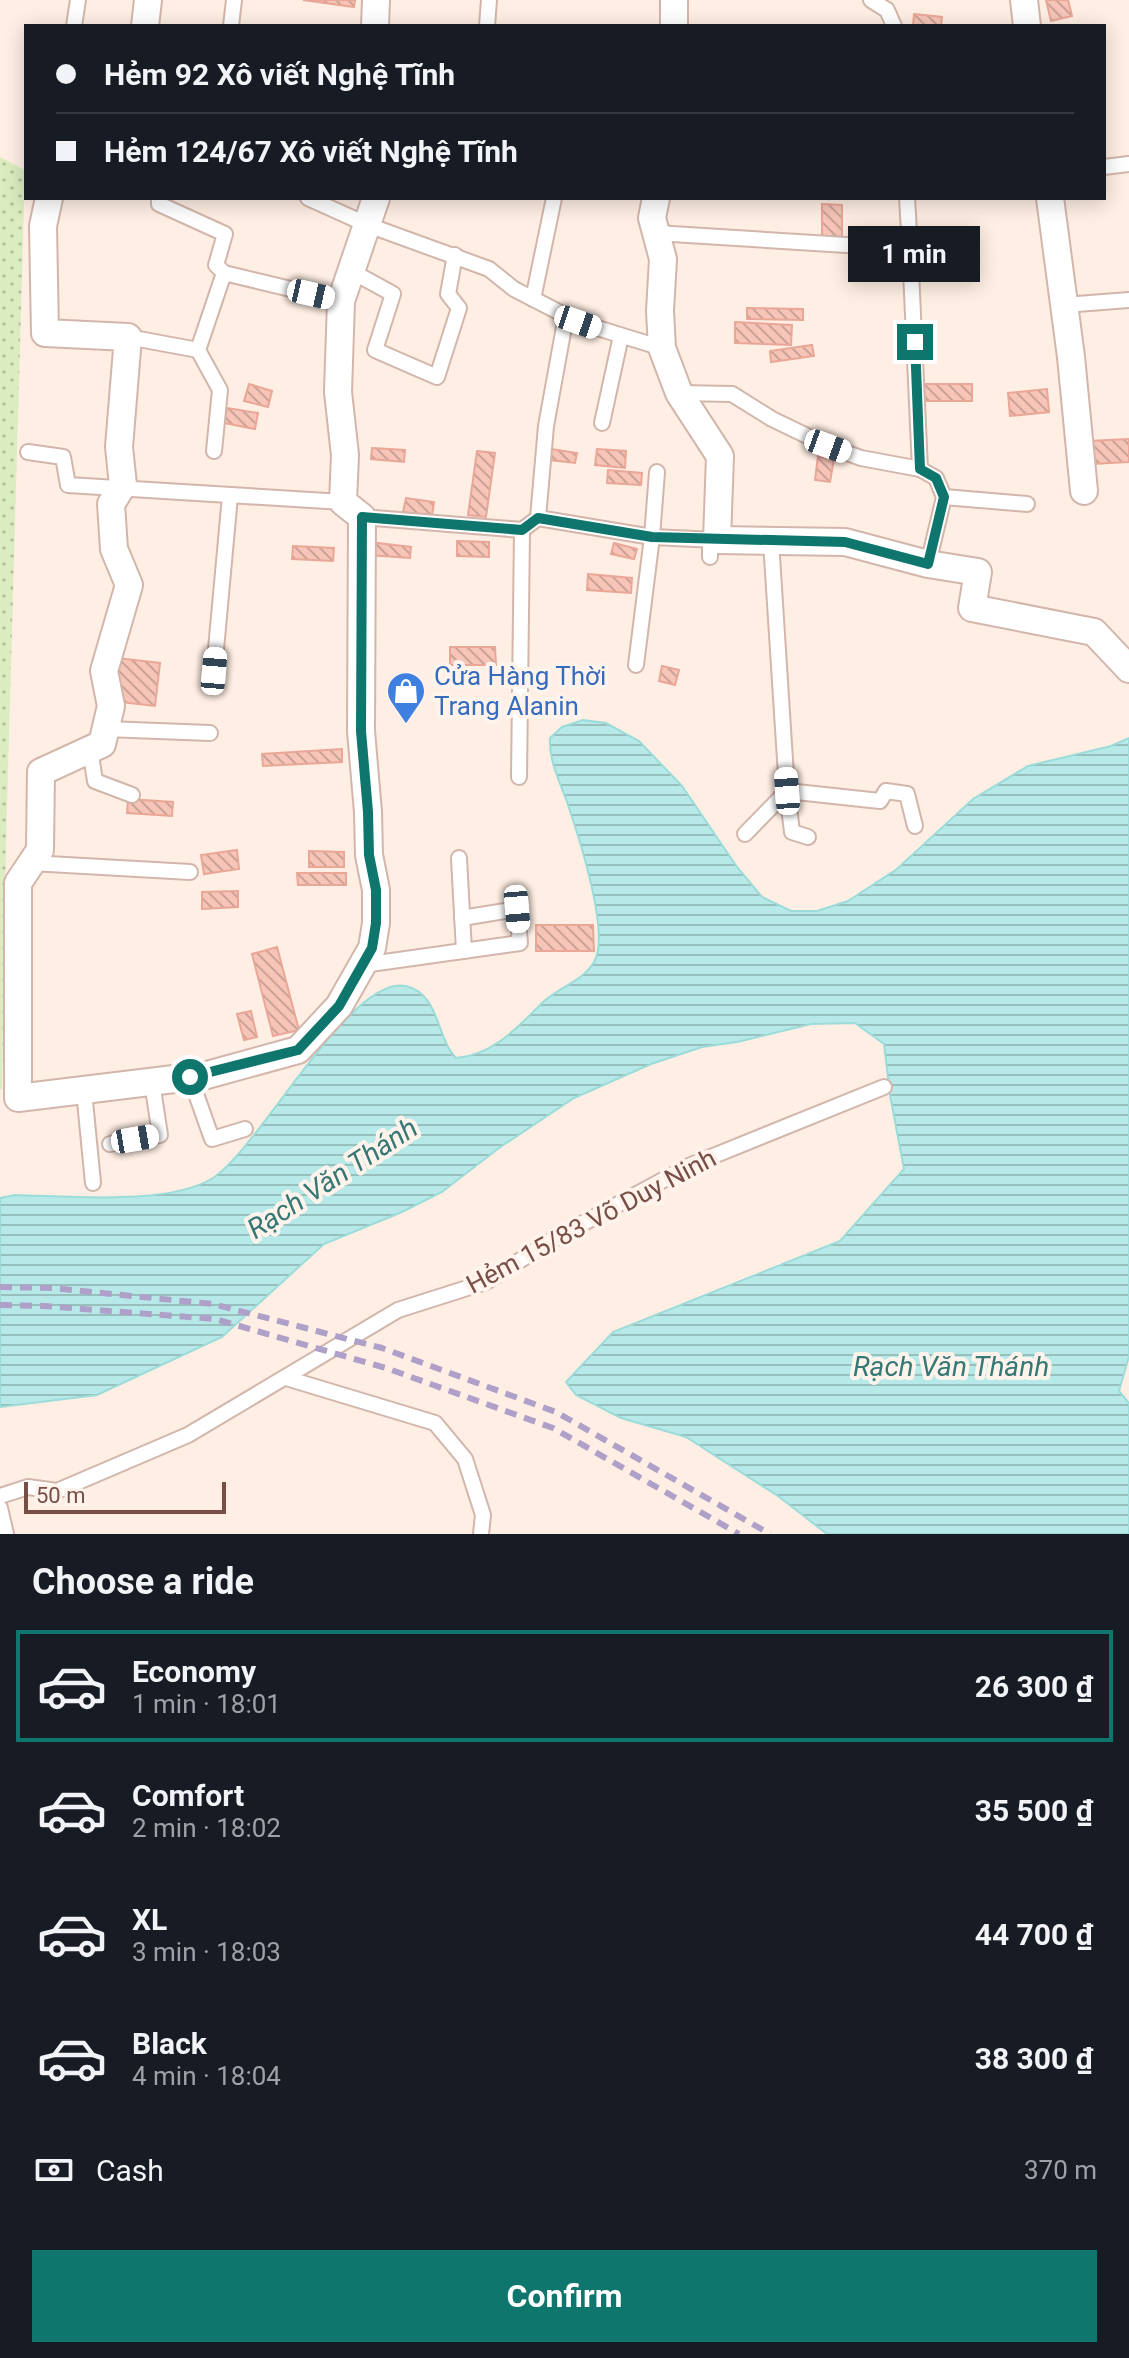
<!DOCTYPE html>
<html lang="en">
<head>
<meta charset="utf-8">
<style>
	body { margin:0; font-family:Roboto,sans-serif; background:#242831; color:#f1f3f6; height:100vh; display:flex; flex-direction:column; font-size:30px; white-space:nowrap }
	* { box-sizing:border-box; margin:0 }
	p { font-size:26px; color:#9ea1a6 }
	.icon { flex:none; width:44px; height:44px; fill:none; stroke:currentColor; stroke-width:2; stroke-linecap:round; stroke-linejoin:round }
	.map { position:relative; height:1534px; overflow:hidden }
	.sheet { display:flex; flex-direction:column; background:#171b24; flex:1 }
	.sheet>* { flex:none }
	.hud { position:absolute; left:24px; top:24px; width:1082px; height:176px; border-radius:0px; box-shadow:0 4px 20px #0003; display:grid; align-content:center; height:176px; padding:0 32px; background:#171b24 }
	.scale { position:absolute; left:24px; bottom:20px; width:202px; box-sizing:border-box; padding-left:8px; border:4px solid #784f46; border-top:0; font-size:22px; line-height:28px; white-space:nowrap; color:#784f46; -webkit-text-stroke:6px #fff3eb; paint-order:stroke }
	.end { position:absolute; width:36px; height:36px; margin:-18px; border:10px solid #0f766e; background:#fff; box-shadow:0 0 0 4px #fff }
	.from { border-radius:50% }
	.bubble { position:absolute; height:56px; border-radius:0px; background:#171b24; box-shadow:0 4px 20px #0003; font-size:26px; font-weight:700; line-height:56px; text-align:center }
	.car { position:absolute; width:24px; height:48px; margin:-24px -12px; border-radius:10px; box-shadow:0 0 6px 2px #0007; background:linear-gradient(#fff 24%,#345 0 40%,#fff 0 76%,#345 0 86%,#fff 0) }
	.hud b { display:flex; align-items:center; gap:28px; height:76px; font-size:30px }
	.hud b+b { border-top:2px solid #363941 }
	.hud i { width:20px; height:20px; background:#f1f3f6 }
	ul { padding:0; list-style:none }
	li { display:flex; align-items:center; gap:24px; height:112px; margin:0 16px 12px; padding:0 16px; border:4px solid transparent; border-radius:0px }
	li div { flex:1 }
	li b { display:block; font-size:30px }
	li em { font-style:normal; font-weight:700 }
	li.active { border-color:#0f766e }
	li>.icon { width:72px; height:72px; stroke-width:1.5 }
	h2 { padding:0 32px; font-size:36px; line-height:96px }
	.pay { display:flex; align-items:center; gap:20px; height:88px; padding:0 32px; font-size:30px }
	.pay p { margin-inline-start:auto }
	.action { display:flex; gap:16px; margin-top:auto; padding:16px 32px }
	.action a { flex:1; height:92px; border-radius:0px; background:#0f766e; color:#fff; font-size:32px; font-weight:700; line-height:92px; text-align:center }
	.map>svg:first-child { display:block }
	.park { fill:url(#park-dots) }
	.water { fill:url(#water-rules); stroke:#9bdcda; stroke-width:2 }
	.building { fill:url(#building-back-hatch); stroke:#eaa797; stroke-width:2 }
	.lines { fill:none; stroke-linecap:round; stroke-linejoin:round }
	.lane-casing { stroke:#d2b6ab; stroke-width:18 }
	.street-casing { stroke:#d2b6ab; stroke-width:30 }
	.lane { stroke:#fff; stroke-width:14 }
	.street { stroke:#fff; stroke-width:26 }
	.rail { stroke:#aea0c9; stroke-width:6; stroke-dasharray:12 8; stroke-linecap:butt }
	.route { stroke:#0f766e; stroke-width:10 }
	.labels { text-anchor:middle; stroke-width:8; stroke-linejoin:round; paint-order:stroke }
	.shop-label { font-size:26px; fill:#366cbe; stroke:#fff3eb; text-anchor:start }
	.street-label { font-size:26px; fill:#784f46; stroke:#fff3eb }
	.water-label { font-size:28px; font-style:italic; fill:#367876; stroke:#fff3eb }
</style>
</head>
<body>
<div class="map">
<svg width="1129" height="1534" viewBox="0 0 1129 1534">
	<defs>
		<pattern id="park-dots" width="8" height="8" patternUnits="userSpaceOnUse" patternTransform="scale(2)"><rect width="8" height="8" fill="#dbedc0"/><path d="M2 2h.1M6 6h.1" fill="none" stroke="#b6c29e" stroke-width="1.8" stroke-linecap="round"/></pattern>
		<pattern id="water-rules" width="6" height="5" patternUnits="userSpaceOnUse" patternTransform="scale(2)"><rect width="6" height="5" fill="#b6e9e7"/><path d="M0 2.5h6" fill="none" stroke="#99bfbd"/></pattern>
		<pattern id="building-back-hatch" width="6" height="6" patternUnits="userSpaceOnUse" patternTransform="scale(2)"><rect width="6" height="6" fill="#f6c5b8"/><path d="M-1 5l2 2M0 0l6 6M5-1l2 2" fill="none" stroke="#cca297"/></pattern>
	</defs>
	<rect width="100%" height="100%" fill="#feeee3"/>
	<path class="park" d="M 0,157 L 25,170 L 6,841 L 2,1089 L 0,1089 Z"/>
	<path class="water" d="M 583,720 L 606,723 L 639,741 L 682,786 L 737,867 L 762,897 L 791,911 L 817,911 L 848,901 L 897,869 L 973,799 L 1028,766 L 1111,746 L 1129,738 L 1129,1356 L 1119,1391 L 1129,1403 L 1129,1534 L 827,1534 L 778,1496 L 686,1437 L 621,1418 L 576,1395 L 566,1382 L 613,1332 L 840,1241 L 904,1169 L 890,1095 L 884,1044 L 855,1023 L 811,1024 L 737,1042 L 702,1047 L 651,1064 L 574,1098 L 499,1148 L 442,1192 L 402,1212 L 324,1244 L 222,1337 L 97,1395 L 0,1407 L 0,1198 L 15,1195 C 69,1196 168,1206 213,1178 C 260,1148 350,974 406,986 C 440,994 436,1038 456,1058 C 493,1055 517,1028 542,1003 C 557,988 582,982 594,962 C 611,934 578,834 567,802 C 559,780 549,761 550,738 L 562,727 Z"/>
	<g class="building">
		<path d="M 303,0 L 355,0 L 354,7 Z"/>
		<path d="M 1046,0 L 1068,0 L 1072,16 L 1051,21 Z"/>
		<path d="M 914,14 L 942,17 L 941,26 L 913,26 Z"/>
		<path d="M 822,204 L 842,205 L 842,237 L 822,237 Z"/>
		<path d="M 747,308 L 803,309 L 803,320 L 747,319 Z"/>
		<path d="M 735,322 L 792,325 L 791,345 L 735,343 Z"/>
		<path d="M 812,345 L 814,356 L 771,362 L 770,351 Z"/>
		<path d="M 249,384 L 272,391 L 268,407 L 244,401 Z"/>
		<rect x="920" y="384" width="52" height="17"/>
		<path d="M 1047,389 L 1049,412 L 1010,416 L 1008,393 Z"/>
		<path d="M 227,408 L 258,413 L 255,429 L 224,423 Z"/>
		<path d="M 1129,439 L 1129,462 L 1092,464 L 1090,441 Z"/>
		<path d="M 372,448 L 405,450 L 404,462 L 371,459 Z"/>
		<path d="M 551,449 L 577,453 L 575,463 L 550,460 Z"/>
		<path d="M 597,449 L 626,451 L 625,468 L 595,465 Z"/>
		<path d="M 477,451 L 495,453 L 486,517 L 468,515 Z"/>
		<path d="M 818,456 L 834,459 L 830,482 L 815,480 Z"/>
		<path d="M 608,470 L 642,473 L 641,485 L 607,483 Z"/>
		<path d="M 406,498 L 434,502 L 432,516 L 403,512 Z"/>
		<path d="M 457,541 L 489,542 L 489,557 L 457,556 Z"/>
		<path d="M 369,542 L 411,547 L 410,558 L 368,555 Z"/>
		<path d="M 614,543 L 637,549 L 634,559 L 611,554 Z"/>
		<path d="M 293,546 L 334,548 L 333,561 L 292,559 Z"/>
		<path d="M 588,574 L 632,578 L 631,593 L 587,590 Z"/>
		<path d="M 450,647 L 495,647 L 496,665 L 450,665 Z"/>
		<path d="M 117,658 L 160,663 L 155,706 L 112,701 Z"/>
		<path d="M 662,666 L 679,670 L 675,685 L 659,681 Z"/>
		<path d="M 342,749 L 342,762 L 263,766 L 262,754 Z"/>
		<path d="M 128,799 L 173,802 L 172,816 L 127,813 Z"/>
		<path d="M 237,850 L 239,869 L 204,874 L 201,855 Z"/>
		<path d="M 309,851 L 344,852 L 344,867 L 309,867 Z"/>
		<path d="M 297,873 L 346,873 L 346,885 L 298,885 Z"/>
		<path d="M 238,891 L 238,907 L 202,909 L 202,892 Z"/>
		<path d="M 536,925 L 593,925 L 594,951 L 536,951 Z"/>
		<path d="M 277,947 L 299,1030 L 273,1036 L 252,954 Z"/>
		<path d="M 251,1011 L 257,1037 L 244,1040 L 237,1014 Z"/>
	</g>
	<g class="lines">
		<defs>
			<g id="lane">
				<path d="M 871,0 L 887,10 L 894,26"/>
				<path d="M 74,26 L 78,0"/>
				<path d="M 231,26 L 234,0"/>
				<path d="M 487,26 L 489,0"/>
				<path d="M 1104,167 L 1129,164"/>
				<path d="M 159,198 L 159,204 L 225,234 L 216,265 L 224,273 L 341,301"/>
				<path d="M 308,198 L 368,225 L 489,269 L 514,289 L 578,322 L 662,348"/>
				<path d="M 907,198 L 910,249"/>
				<path d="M 656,233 L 910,249 L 920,469 L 936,478 L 944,497 L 928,564"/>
				<path d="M 351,271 L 393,294 L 375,350 L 437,377 L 459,308 L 448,294 L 455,255"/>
				<path d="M 533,299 L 554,198"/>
				<path d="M 1064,305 L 1129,300"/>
				<path d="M 128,337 L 198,350 L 220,390 L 214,451"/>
				<path d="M 198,350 L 224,273"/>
				<path d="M 679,393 L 732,394 L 772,419 L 828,446 L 861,458 L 920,469"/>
				<path d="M 602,423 L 621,336"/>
				<path d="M 28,452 L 63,457 L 68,485 L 343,502"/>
				<path d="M 944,497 L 1027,504"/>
				<path d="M 362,517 L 522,530"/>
				<path d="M 538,518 L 652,537 L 717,540"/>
				<path d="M 710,539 L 710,557"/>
				<path d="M 636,665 L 652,537 L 657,472"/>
				<path d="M 214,671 L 230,496"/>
				<path d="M 106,729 L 210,733"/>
				<path d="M 90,749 L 95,781 L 132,795"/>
				<path d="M 519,777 L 522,530 L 538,518 L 546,426 L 566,316"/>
				<path d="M 745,834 L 787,791 L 771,541"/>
				<path d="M 808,837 L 792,832 L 787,791 L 880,801 L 886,791 L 907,794 L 915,826"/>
				<path d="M 459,858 L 464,951"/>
				<path d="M 31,863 L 190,872"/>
				<path d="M 363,965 L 520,943 L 517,909 L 462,918"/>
				<path d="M 190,1077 L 212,1139 L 245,1129"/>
				<path d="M 84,1091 L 93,1183"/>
				<path d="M 110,1144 L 160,1135 L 152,1082"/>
				<path d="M 286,1378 L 435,1423 L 465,1459 L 483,1515 L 481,1534"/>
				<path d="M 0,1496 L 28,1487 L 57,1491 L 188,1435 L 398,1310 L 486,1282 L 552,1240 L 691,1165 L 884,1087"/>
				<path d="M 0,1508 L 6,1534"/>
			</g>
			<g id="street">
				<path d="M 1024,0 L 1027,26"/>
				<path d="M 145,26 L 148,0"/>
				<path d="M 375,26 L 376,0"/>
				<path d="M 674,26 L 674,0"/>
				<path d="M 49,198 L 43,226 L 45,333 L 128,337 L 119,447 L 123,485 L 111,504 L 114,549 L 129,585 L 104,671 L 111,706 L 102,744 L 41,772 L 40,850 L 18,883 L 18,1098 L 207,1075 L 298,1050 L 339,1006 L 372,948 L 376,923 L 376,890 L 369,855 L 368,812 L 361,731 L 362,517 L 343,502 L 345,455 L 338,392 L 341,301 L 376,198"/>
				<path d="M 656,198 L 652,218 L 663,259 L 660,311 L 662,348 L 679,393 L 720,456 L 717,540 L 845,542 L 928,564 L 978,572 L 972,608 L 1094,632 L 1129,669"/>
				<path d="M 1050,198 L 1071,357 L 1084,491"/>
			</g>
		</defs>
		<use href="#lane" class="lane-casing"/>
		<use href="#street" class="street-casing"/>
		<use href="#lane" class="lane"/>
		<use href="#street" class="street"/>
		<g class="rail">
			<path d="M 0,1287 L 52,1288 L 213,1304 L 382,1348 L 556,1412 L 770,1534"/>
			<path d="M 0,1305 L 44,1306 L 215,1319 L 386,1368 L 553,1428 L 739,1534"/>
		</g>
	</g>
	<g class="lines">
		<path class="route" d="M 190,1077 L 298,1050 L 339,1006 L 372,948 L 376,923 L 376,890 L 369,855 L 368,812 L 361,731 L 362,517 L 522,530 L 538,518 L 652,537 L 845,542 L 928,564 L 944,497 L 936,478 L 920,469 L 915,342"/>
	</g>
	<defs>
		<symbol id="shop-pin" viewBox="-11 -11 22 30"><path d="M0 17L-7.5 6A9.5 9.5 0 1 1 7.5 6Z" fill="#3f7fe0" stroke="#fff3eb"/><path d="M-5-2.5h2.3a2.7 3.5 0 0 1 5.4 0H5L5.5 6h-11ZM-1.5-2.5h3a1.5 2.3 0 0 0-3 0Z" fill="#fff"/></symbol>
	</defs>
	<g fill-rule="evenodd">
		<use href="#shop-pin" x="384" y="669" width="44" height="60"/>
	</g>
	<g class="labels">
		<g class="shop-label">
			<text x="434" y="685">Cửa Hàng Thời<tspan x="434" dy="30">Trang Alanin</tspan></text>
		</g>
		<g class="street-label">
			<text transform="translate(591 1221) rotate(-28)" y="9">Hẻm 15/83 Võ Duy Ninh</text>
		</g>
		<g class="water-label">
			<text transform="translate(332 1178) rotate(-33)" y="10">Rạch Văn Thánh</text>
			<text x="951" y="1376">Rạch Văn Thánh</text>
		</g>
	</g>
</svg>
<div class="scale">50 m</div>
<i class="end from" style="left:190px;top:1077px"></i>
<i class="end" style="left:915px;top:342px"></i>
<div class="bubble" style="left:848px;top:226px;width:132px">1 min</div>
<i class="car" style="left:311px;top:294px;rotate:103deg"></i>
<i class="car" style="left:578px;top:322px;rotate:109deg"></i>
<i class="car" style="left:828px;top:446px;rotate:110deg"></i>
<i class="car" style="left:214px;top:671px;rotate:5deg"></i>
<i class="car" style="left:787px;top:791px;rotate:356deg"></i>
<i class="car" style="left:517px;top:909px;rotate:175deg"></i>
<i class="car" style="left:135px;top:1139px;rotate:80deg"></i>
<div class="hud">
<b><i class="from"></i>Hẻm 92 Xô viết Nghệ Tĩnh</b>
<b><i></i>Hẻm 124/67 Xô viết Nghệ Tĩnh</b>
</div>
</div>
<section class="sheet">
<h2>Choose a ride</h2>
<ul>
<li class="active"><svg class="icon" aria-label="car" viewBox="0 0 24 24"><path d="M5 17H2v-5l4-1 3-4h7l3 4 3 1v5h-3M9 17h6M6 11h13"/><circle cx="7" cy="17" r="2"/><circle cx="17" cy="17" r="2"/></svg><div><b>Economy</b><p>1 min · 18:01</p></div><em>26 300 ₫</em></li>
<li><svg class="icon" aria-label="car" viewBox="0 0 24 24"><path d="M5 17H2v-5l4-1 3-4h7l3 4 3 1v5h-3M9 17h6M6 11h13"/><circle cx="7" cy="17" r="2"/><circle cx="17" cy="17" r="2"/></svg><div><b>Comfort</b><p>2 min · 18:02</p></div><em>35 500 ₫</em></li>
<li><svg class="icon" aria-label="car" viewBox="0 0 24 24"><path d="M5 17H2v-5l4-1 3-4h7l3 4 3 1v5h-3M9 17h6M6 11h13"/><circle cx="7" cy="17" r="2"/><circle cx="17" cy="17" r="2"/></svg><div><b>XL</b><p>3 min · 18:03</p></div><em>44 700 ₫</em></li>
<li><svg class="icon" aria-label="car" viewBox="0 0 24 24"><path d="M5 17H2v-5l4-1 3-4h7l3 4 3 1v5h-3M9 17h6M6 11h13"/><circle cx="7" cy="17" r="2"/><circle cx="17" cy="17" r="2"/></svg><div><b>Black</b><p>4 min · 18:04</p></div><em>38 300 ₫</em></li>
</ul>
<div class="pay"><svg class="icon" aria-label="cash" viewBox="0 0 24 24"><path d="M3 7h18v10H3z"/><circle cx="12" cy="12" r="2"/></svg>Cash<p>370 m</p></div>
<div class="action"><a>Confirm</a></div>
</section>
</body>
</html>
